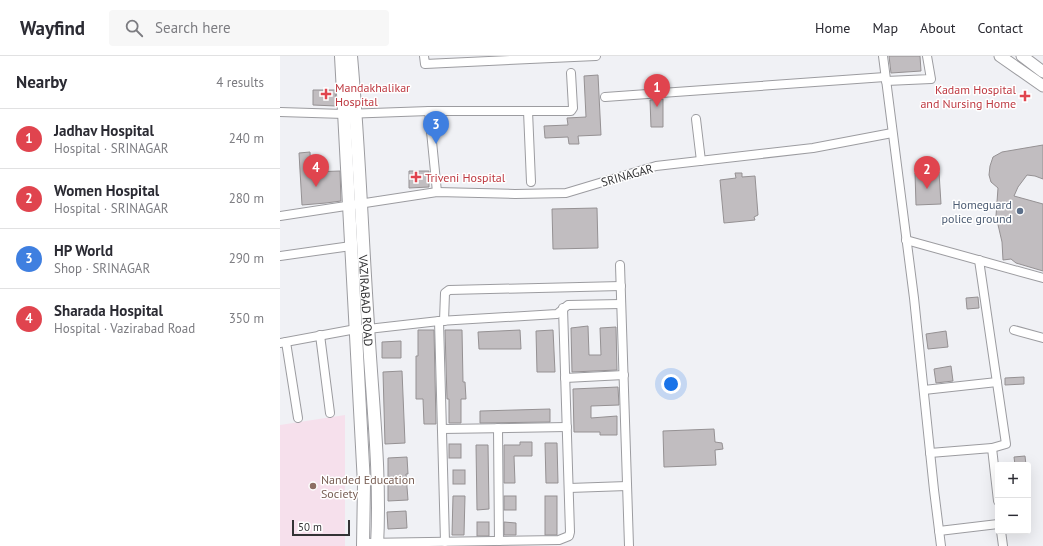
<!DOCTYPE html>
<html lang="en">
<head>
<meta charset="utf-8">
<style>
	:root { --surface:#fff; --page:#f7f7f7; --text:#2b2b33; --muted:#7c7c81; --line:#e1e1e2; --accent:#2563eb }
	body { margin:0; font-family:"PT Sans",sans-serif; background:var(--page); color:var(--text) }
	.controls { position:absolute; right:12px; bottom:12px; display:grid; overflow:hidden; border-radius:4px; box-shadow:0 4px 16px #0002 }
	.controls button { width:36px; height:36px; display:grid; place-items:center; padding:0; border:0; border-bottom:1px solid var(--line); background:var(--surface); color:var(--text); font:20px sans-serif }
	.scale { position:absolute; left:12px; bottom:10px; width:58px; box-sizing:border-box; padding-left:4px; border:2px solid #333335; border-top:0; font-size:11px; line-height:14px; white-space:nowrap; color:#333335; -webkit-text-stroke:3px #fff; paint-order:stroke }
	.you { position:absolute; left:391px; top:328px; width:14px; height:14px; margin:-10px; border:3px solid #fff; border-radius:50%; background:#1a73e8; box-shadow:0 0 0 6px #1a73e833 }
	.badge { display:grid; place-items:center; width:26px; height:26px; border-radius:50%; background:var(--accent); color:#fff; font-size:13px; font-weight:700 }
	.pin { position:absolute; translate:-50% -33px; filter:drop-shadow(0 1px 2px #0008) }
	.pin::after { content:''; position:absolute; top:21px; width:14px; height:12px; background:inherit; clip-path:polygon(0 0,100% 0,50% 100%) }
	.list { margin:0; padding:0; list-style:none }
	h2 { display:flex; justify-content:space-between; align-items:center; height:52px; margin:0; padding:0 16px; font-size:17px }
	h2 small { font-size:13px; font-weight:400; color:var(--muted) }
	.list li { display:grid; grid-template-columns:26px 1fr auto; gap:12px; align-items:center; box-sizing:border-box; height:60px; padding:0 16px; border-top:1px solid var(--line) }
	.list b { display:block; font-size:15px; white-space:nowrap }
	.list p { margin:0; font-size:13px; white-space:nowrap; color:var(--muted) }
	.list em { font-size:13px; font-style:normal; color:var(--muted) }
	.icon { flex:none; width:22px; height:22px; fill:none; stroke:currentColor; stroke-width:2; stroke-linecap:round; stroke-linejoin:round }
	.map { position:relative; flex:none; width:763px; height:490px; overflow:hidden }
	header { display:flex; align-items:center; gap:24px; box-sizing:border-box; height:56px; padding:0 20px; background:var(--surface); border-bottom:1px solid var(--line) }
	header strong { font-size:19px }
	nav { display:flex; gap:22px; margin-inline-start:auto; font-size:14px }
	.search { width:280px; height:36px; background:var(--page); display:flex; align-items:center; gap:10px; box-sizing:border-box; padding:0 14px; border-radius:4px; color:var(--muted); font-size:15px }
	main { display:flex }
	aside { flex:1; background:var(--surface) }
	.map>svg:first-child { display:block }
	.education { fill:#f6e0ec }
	.building { fill:#c1bdc0; stroke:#959193 }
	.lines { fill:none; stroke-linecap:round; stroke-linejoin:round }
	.minor-casing { stroke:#9c9ca0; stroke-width:10 }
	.secondary-casing { stroke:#9c9ca0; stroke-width:13 }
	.primary-casing { stroke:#9c9ca0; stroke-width:14 }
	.minor { stroke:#fff; stroke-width:8 }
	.secondary { stroke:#fff; stroke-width:11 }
	.primary { stroke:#fff; stroke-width:12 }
	.health-dot { fill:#e0444e; stroke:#fff; stroke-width:1.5 }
	.service-dot { fill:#5c6f8a; stroke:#fff; stroke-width:1.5 }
	.education-dot { fill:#8d6e63; stroke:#fff; stroke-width:1.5 }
	.labels { text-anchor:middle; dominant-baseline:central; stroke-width:3; stroke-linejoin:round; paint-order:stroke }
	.health-label { font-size:12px; fill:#be3a42; stroke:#fff; text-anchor:start }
	.street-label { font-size:12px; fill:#333335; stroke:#fff }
	.service-label { font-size:12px; fill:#4e5e75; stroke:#fff; text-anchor:end }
	.education-label { font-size:12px; fill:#785e54; stroke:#fff; text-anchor:start }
</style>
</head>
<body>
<header>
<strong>Wayfind</strong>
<div class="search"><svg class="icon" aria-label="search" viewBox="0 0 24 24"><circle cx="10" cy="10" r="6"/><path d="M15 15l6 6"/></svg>Search here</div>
<nav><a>Home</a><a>Map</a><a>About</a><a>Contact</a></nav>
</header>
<main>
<aside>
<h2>Nearby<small>4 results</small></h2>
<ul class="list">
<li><span class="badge" style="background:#e0444e">1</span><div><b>Jadhav Hospital</b><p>Hospital · SRINAGAR</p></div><em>240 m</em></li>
<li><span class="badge" style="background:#e0444e">2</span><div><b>Women Hospital</b><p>Hospital · SRINAGAR</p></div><em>280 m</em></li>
<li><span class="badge" style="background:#3f7fe0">3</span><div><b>HP World</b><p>Shop · SRINAGAR</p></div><em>290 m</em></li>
<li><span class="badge" style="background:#e0444e">4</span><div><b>Sharada Hospital</b><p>Hospital · Vazirabad Road</p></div><em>350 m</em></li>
</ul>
</aside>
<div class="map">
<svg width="763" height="490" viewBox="0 0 763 490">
	<rect width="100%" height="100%" fill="#f0f1f5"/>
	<polygon class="education" points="65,359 65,490 0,490 0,369"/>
	<g class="building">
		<polygon points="609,0 640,0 641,15 611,17"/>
		<polygon points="318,19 321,79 298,80 299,88 289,88 288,81 265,82 264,70 288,69 287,62 306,61 304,20"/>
		<polygon points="33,34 55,34 56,50 33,49"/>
		<polygon points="383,43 383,71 371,71 370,44"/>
		<polygon points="763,89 763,123 755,120 747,119 738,131 734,140 763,148 763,215 736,207 731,203 723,204 722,186 716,160 718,132 711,126 709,119 710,110 713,101 722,96"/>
		<polygon points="30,96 31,116 60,115 61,145 46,147 22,149 19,97"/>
		<polygon points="129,115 149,115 149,131 129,132"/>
		<polygon points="659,116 661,148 636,149 635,117"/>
		<polygon points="455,117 462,117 462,121 475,120 478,159 474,161 475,164 444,167 440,124 456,122"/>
		<polygon points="317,152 318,192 273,193 272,153"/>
		<polygon points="698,241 699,252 687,253 686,242"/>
		<polygon points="308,270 309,299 321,299 320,272 336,271 337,314 292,316 291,272"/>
		<polygon points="138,274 154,274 156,368 144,368 143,343 136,343 136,300 138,300"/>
		<polygon points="165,274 182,274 183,326 185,326 186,343 181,343 181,367 169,367 169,343 167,343"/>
		<polygon points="240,274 241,293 199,293 198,276"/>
		<polygon points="273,274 275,316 257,316 256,275"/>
		<polygon points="666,275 668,291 648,293 646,278"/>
		<polygon points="121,285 121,302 102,302 102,286"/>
		<polygon points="671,310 673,325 656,327 654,313"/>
		<polygon points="122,315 125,387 105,388 103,316"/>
		<polygon points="744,321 744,328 725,329 725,322"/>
		<polygon points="338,331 339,349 311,350 311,362 337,360 337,379 320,379 320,376 294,376 293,333"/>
		<polygon points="270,353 270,366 200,367 200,355"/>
		<polygon points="434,373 435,386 442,387 443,393 435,394 436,409 384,411 383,375"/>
		<polygon points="240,386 252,386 252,400 234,400 235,427 224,427 224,389 240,389"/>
		<polygon points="265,387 277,387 278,427 266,427"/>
		<rect x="169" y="388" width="12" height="14"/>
		<polygon points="196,389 208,389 209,453 197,454"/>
		<polygon points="745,400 746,409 735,409 734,401"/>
		<polygon points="127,401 128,418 126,418 128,444 108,445 108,402"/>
		<rect x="173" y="414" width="12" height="14"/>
		<polygon points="173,440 185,440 184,479 172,479"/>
		<rect x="224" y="440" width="12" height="14"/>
		<rect x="265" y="440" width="12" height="39"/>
		<polygon points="126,455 127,472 108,473 107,456"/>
		<rect x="197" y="466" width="12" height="14"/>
		<polygon points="224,466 236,467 236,479 224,479"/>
	</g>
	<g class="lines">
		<g class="minor-casing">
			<g id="minor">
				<polyline points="144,0 145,8 316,0"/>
				<polyline points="603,0 634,242 654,434 661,490"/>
				<polyline points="606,25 651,23 647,0"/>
				<polyline points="325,41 605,21"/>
				<polyline points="149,55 157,136"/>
				<polyline points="248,55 251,126"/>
				<polyline points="0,56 64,58 149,55 291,55 293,52 291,17"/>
				<polyline points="416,63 421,105"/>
				<polyline points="0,160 157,136 235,138 286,137 376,110 533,92 612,77"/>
				<polyline points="626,184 763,222"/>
				<polyline points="0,200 71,190"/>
				<polyline points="699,204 726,388 712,392"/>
				<polyline points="340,209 349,490"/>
				<polyline points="159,265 165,486"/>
				<polyline points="164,265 165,237 169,234 341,230"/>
				<polyline points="734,274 763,282"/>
				<polyline points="40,279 50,357"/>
				<polyline points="6,286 18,362"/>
				<polyline points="0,287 76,273 88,273 159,265 277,258 288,249 341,248"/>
				<polyline points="285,322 344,319"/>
				<polyline points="644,334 717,326"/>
				<polyline points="218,372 219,485"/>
				<polyline points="162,373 287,371"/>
				<polyline points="650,397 712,392 718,445"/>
				<polyline points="289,432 347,430"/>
				<polyline points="659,475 718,468"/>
				<polyline points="721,475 723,490"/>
				<polyline points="83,487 279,484 289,480 290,476 283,252"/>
			</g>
		</g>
		<g class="secondary-casing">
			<g id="secondary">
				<polyline points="720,0 763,30"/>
				<polyline points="742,0 763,16"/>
			</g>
		</g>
		<g class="primary-casing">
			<g id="primary">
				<polyline points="61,0 84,428 83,490"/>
				<path id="s1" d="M71 0C79 90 82 179 88 269 92 343 101 416 97 490"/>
			</g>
		</g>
		<use href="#minor" class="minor"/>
		<use href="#secondary" class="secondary"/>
		<use href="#primary" class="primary"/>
	</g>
	<g class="health-dot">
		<path d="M44 32h4v4h4v4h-4v4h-4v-4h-4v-4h4z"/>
		<path d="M743 34h4v4h4v4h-4v4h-4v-4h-4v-4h4z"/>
		<path d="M134 115h4v4h4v4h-4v4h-4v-4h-4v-4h4z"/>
	</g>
	<circle class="service-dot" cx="740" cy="155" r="4"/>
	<circle class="education-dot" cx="33" cy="430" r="4"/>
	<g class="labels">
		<g class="health-label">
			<text x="55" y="31">Mandakhalikar<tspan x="55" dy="14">Hospital</tspan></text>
			<text x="736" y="33" text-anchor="end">Kadam Hospital<tspan x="736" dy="14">and Nursing Home</tspan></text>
			<text x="145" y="121">Triveni Hospital</text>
		</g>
		<g class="street-label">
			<text transform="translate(347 119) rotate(-16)">SRINAGAR</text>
			<text stroke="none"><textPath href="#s1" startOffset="245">VAZIRABAD ROAD</textPath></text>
		</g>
		<g class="service-label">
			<text x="732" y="148">Homeguard<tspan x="732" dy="14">police ground</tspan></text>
		</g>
		<g class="education-label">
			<text x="41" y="423">Nanded Education<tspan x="41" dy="14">Society</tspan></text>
		</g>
	</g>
</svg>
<div class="controls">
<button>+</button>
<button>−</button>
</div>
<div class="scale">50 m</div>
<div class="you"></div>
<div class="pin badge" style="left:377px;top:51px;background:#e0444e">1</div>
<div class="pin badge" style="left:647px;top:133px;background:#e0444e">2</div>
<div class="pin badge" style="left:156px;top:88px;background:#3f7fe0">3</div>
<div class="pin badge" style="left:36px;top:131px;background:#e0444e">4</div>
</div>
</main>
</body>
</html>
